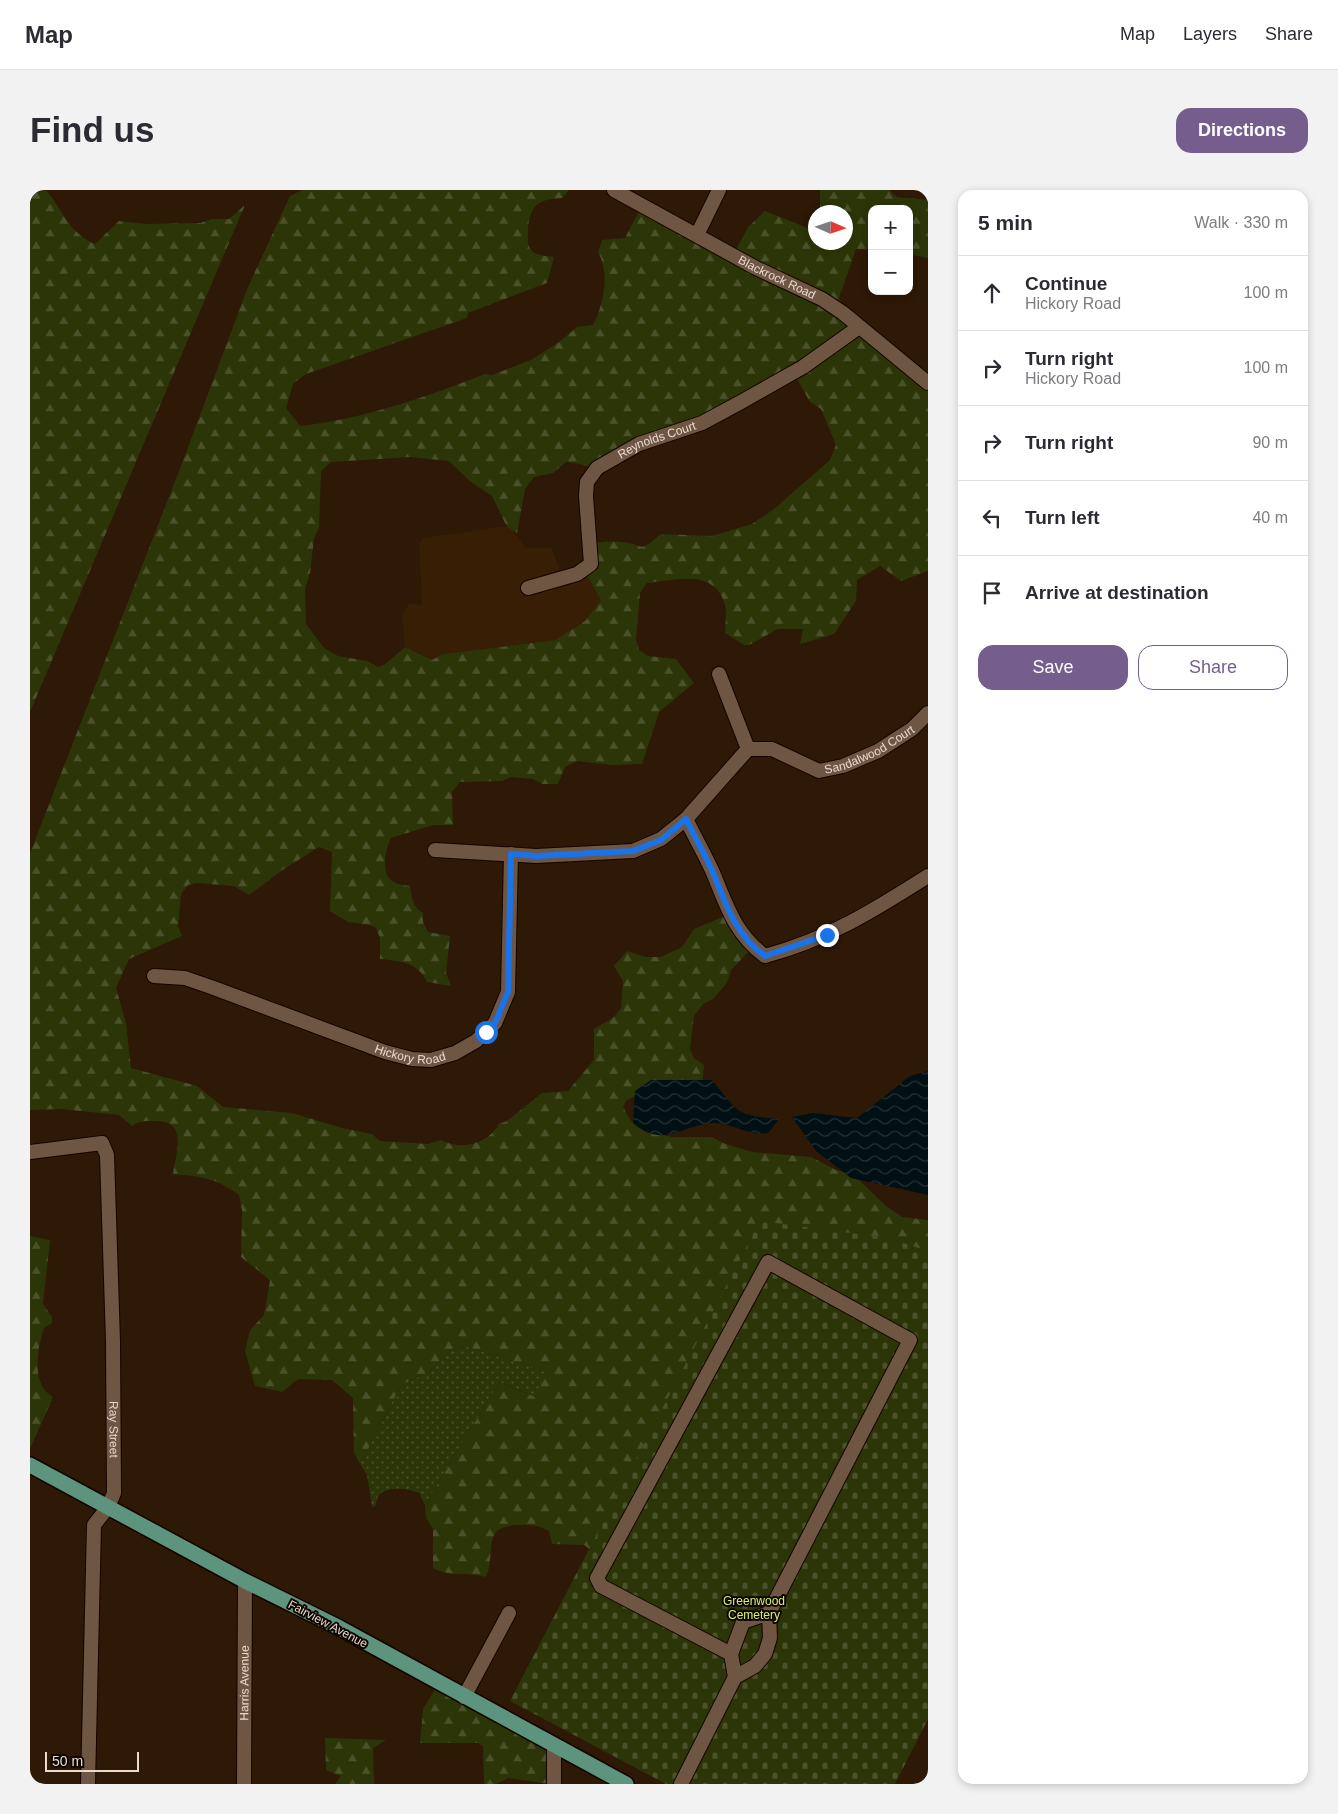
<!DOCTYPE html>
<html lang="en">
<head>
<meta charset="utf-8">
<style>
	:root { --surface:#fff; --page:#f2f2f3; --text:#2b2b33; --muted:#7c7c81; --line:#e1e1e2; --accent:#755e8e }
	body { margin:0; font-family:Helvetica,sans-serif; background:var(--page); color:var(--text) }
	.controls { position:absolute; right:15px; top:15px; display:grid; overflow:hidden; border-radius:10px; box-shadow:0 2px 8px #0003 }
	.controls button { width:45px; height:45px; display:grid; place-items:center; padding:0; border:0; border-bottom:1px solid var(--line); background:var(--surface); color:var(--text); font:25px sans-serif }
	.compass { position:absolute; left:778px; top:15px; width:45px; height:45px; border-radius:50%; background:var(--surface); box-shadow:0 2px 8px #0003; rotate:93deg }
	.scale { position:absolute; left:15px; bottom:12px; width:94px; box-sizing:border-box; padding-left:5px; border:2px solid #e9dacf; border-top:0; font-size:14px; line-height:18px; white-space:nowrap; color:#e9dacf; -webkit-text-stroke:4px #0f0602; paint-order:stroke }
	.stop { position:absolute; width:15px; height:15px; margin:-11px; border:4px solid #1a73e8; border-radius:50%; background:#fff }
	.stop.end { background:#1a73e8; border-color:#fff; box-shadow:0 1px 5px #0008 }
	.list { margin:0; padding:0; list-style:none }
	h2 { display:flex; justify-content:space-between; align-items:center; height:65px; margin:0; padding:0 20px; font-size:21px }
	h2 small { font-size:16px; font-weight:400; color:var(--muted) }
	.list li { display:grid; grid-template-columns:32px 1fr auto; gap:15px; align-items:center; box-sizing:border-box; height:75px; padding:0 20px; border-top:1px solid var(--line) }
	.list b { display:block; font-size:19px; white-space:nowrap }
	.list p { margin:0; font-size:16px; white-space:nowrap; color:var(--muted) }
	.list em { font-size:16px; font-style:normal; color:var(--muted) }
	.actions { display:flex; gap:10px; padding:15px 20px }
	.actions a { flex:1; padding:11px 0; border:1px solid var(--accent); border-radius:15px; text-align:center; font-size:18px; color:var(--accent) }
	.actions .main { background:var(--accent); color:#fff }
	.icon { flex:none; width:28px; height:28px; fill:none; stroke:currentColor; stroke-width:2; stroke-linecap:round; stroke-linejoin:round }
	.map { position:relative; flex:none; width:898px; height:1594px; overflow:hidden; border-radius:15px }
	header { display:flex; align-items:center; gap:30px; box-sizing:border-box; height:70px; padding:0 25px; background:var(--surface); border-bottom:1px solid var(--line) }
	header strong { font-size:24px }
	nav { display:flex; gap:28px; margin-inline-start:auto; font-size:18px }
	.intro { display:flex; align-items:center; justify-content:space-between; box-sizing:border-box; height:120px; padding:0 30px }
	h1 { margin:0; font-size:35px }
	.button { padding:12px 22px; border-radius:15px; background:var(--accent); color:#fff; font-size:18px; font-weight:700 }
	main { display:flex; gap:30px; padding:0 30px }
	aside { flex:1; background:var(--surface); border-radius:15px; box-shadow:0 2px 8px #0003 }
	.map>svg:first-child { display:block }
	.built { fill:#381e05 }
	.grass { fill:url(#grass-dots) }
	.forest { fill:url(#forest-firs); fill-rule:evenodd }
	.cemetery { fill:url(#cemetery-stones) }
	.water { fill:url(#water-waves) }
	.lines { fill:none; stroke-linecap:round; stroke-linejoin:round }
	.minor-casing { stroke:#150300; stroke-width:16 }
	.major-casing { stroke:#150300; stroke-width:18 }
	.minor { stroke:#6f5643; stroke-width:14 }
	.major { stroke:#5d947d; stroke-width:15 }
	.route { stroke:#1a73e8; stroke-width:6 }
	.labels { text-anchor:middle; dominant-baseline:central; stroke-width:4; stroke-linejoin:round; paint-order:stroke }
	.street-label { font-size:12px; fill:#e9dacf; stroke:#0f0602 }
	.park-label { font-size:12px; fill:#d3f171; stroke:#0f0602 }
</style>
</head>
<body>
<header>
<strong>Map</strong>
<nav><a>Map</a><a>Layers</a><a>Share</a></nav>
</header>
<div class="intro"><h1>Find us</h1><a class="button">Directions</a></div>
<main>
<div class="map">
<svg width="898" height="1594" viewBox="0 0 898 1594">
	<defs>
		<pattern id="grass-dots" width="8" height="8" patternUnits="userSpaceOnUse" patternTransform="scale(1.25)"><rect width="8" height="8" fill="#2c3508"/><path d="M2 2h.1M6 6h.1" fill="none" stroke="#4b522b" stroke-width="1.8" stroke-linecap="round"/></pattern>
		<pattern id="forest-firs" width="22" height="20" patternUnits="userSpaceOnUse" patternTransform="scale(1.25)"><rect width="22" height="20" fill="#2c3508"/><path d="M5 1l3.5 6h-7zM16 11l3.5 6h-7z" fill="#4b522b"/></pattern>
		<pattern id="cemetery-stones" width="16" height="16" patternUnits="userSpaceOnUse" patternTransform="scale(1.25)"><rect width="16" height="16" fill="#2c3508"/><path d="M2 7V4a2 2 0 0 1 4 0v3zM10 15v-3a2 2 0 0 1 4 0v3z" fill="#4b522b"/></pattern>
		<pattern id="water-waves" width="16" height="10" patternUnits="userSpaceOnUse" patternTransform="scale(1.25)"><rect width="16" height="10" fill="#011014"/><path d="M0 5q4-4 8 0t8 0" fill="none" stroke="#263235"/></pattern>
	</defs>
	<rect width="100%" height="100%" fill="#2e1806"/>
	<polygon class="built" points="469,337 481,337 495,358 522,358 532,388 555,382 571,410 555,431 525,450 413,464 402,470 375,457 372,426 379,413 392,415 389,354 393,348"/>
	<path class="grass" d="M435 1156 517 1182 507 1207 469 1192 395 1315 389 1303C379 1299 358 1295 349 1305 347 1308 346 1314 345 1317L342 1316 337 1285 330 1274 371 1195 399 1182 420 1161Z"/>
	<g class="forest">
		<path d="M0 0 17 1C34 22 38 42 65 54L89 31 115 34 170 33 182 29H199L215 15 0 522Z"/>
		<path d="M272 0H539L532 8C508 9 499 16 498 41 498 47 497 55 501 60 507 66 516 66 524 67L517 93 438 123 437 128 276 184 263 194 256 218 270 236C334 229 396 207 455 184L462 185 501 170 529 152 547 137 563 135C574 114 580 83 568 62L572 50 595 48 610 19 704 64 718 37 735 21 785 41 786 52H816V22H790V0H859L867 7 898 10V68L879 64V19H842V60L826 59 809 108 820 133 898 192V381L871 391 850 376 827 390 826 411 804 444 770 454 773 439H748L719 455H714L695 443C695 435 697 424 695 415 685 378 646 390 617 393L610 403 606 450 609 460 618 466 646 469 664 493 629 522 612 574 581 575 547 571 535 577 528 594H512L503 589 481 587 472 591 430 592 422 602 423 635H403L361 648C356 657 352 678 358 687 363 694 372 695 380 696 382 707 382 717 393 723V732L398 742 420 746 416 783 421 796 397 792C388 772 370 771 350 769V748L346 738 340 735 318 732 300 721 302 662 289 657 254 679 219 705 204 696 167 693 158 695 151 704 148 736 152 746 99 769 86 798 96 833 101 878 167 896 193 917 262 923 312 938 342 944 350 951 398 954 411 950C431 961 458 954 469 934L477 931 512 903 538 901 564 870V839L584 827 591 818 593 791 584 776 597 761 616 767H631L652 757 664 739 698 725 723 757 701 780 697 793 683 809 673 814 664 826 660 859 664 868 674 875 672 895 629 893 596 911 593 917 601 931 624 943 642 947H682L693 953 722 962 781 967 806 980 823 984 856 1016 872 1027 898 1030V1084L565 1363 554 1355 522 1354 519 1341C508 1335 501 1335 488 1335 450 1336 467 1361 456 1387 436 1381 422 1388 403 1378V1339L396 1328 395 1315 469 1192 506 1207 516 1182 435 1156 420 1161 399 1182 371 1195 330 1274 324 1263 323 1208 302 1190 268 1189 252 1202 225 1196 215 1161 220 1140 234 1125 240 1090 211 1067 212 1020 209 1005C184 987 173 987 143 984 146 961 159 930 124 931 115 931 109 931 102 936L89 925 31 919 0 920V663L151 276 218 97 260 6ZM765 185 780 212 791 219 806 255 800 270 744 319 722 334 682 346 631 344C606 365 617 354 591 352 582 351 572 352 562 353L555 382 571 410 555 431 525 450 413 464 402 470 375 457 354 475 348 477 337 471 308 466 294 458 276 434 275 399 280 383 284 349 289 337 291 281 301 272 380 267 419 271 441 292 462 306 477 337 487 343 495 299 504 287 523 283 536 272 550 274 567 280 611 254Z"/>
		<path d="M0 1046 20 1050 13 1114 22 1127V1133L14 1138C7 1159 1 1195 23 1207L0 1259Z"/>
		<polygon points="408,1494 522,1555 520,1594 478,1588 466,1594 454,1594 453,1556 448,1553 390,1553 393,1519"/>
		<polygon points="295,1548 356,1550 343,1558 344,1594 305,1594 311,1586 296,1580"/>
	</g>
	<polygon class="cemetery" points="730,1031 858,1048 898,1061 898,1529 865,1594 636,1594 480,1511"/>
	<g class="water">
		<polygon points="898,881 898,1005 821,988 786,961 762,927 783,923 827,928 880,886"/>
		<path d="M621 890H682C710 924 705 925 749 929L738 943C718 946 702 933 684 933 652 934 634 960 603 933L605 901Z"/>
	</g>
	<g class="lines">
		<g class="minor-casing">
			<g id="minor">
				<path id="s1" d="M584 0 726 78 792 109 813 123 898 193"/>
				<polyline points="667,45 689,0"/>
				<path id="s2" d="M498 398 547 384 561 374 556 306 557 292 567 278 609 254 672 233 711 212 773 177 829 137"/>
				<polyline points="689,484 718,559"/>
				<path id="s3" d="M718 559H742L789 581 813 576 848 561 882 539 898 523"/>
				<path d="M656 629C665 648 676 666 684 685 697 717 706 745 735 766 798 749 843 721 898 686"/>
				<polyline points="405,660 506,666 603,661 631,649 656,629 718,559"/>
				<path id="s4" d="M124 786 155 788 181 797 355 862 382 869 401 870 425 863 446 851 465 833 478 802 481 664"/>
				<path id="s5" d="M0 962 72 953 77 965 83 1151 84 1303 78 1317 64 1335 58 1594"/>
				<polyline points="701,1464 713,1432 739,1423"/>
				<polyline points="434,1507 479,1423"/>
				<polyline points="524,1557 524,1594"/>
				<path id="s6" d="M214 1594 215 1391"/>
				<polyline points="651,1594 705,1487 725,1476 735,1464 740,1448 739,1423 880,1150 738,1072 567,1388 571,1396 701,1464 705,1487"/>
			</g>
		</g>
		<g class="major-casing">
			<polyline id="major" points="0,1275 215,1391 308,1437 596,1594"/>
		</g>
		<use href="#minor" class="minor"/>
		<use href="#major" class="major"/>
	</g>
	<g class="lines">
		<path class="route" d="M456 842 465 833 478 802 481 664 506 666 603 661 631 650 656 629C665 648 676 666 684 685 697 717 706 745 735 766L797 745"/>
	</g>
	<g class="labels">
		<g class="street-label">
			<text stroke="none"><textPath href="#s1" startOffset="185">Blackrock Road</textPath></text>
			<text stroke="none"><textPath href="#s2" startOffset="234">Reynolds Court</textPath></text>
			<text stroke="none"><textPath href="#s3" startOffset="131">Sandalwood Court</textPath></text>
			<text stroke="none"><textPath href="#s4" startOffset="270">Hickory Road</textPath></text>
			<text stroke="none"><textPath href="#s5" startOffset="360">Ray Street</textPath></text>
			<text transform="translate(298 1434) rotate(28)">Fairview Avenue</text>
			<text stroke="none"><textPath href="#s6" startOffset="101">Harris Avenue</textPath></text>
		</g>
		<g class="park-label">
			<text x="724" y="1411">Greenwood<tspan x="724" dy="14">Cemetery</tspan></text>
		</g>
	</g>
</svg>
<div class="controls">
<button>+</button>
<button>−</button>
</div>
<svg class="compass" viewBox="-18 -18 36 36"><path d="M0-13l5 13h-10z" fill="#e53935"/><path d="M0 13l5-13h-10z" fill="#7c7c81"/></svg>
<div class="scale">50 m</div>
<div class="stop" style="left:456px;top:842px"></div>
<div class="stop end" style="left:797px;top:745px"></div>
</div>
<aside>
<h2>5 min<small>Walk · 330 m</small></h2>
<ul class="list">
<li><svg class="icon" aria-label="ahead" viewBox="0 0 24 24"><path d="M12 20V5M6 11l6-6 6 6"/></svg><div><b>Continue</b><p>Hickory Road</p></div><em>100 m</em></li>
<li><svg class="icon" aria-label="right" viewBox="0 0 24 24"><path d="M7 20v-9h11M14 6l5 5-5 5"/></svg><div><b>Turn right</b><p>Hickory Road</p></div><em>100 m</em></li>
<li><svg class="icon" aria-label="right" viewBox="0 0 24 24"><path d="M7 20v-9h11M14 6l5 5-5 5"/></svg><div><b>Turn right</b></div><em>90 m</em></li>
<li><svg class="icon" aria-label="left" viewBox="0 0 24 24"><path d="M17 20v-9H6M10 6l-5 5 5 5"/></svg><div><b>Turn left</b></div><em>40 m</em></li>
<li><svg class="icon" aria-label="arrive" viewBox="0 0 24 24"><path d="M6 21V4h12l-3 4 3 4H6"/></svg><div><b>Arrive at destination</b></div></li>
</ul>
<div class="actions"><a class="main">Save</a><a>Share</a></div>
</aside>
</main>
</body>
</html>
